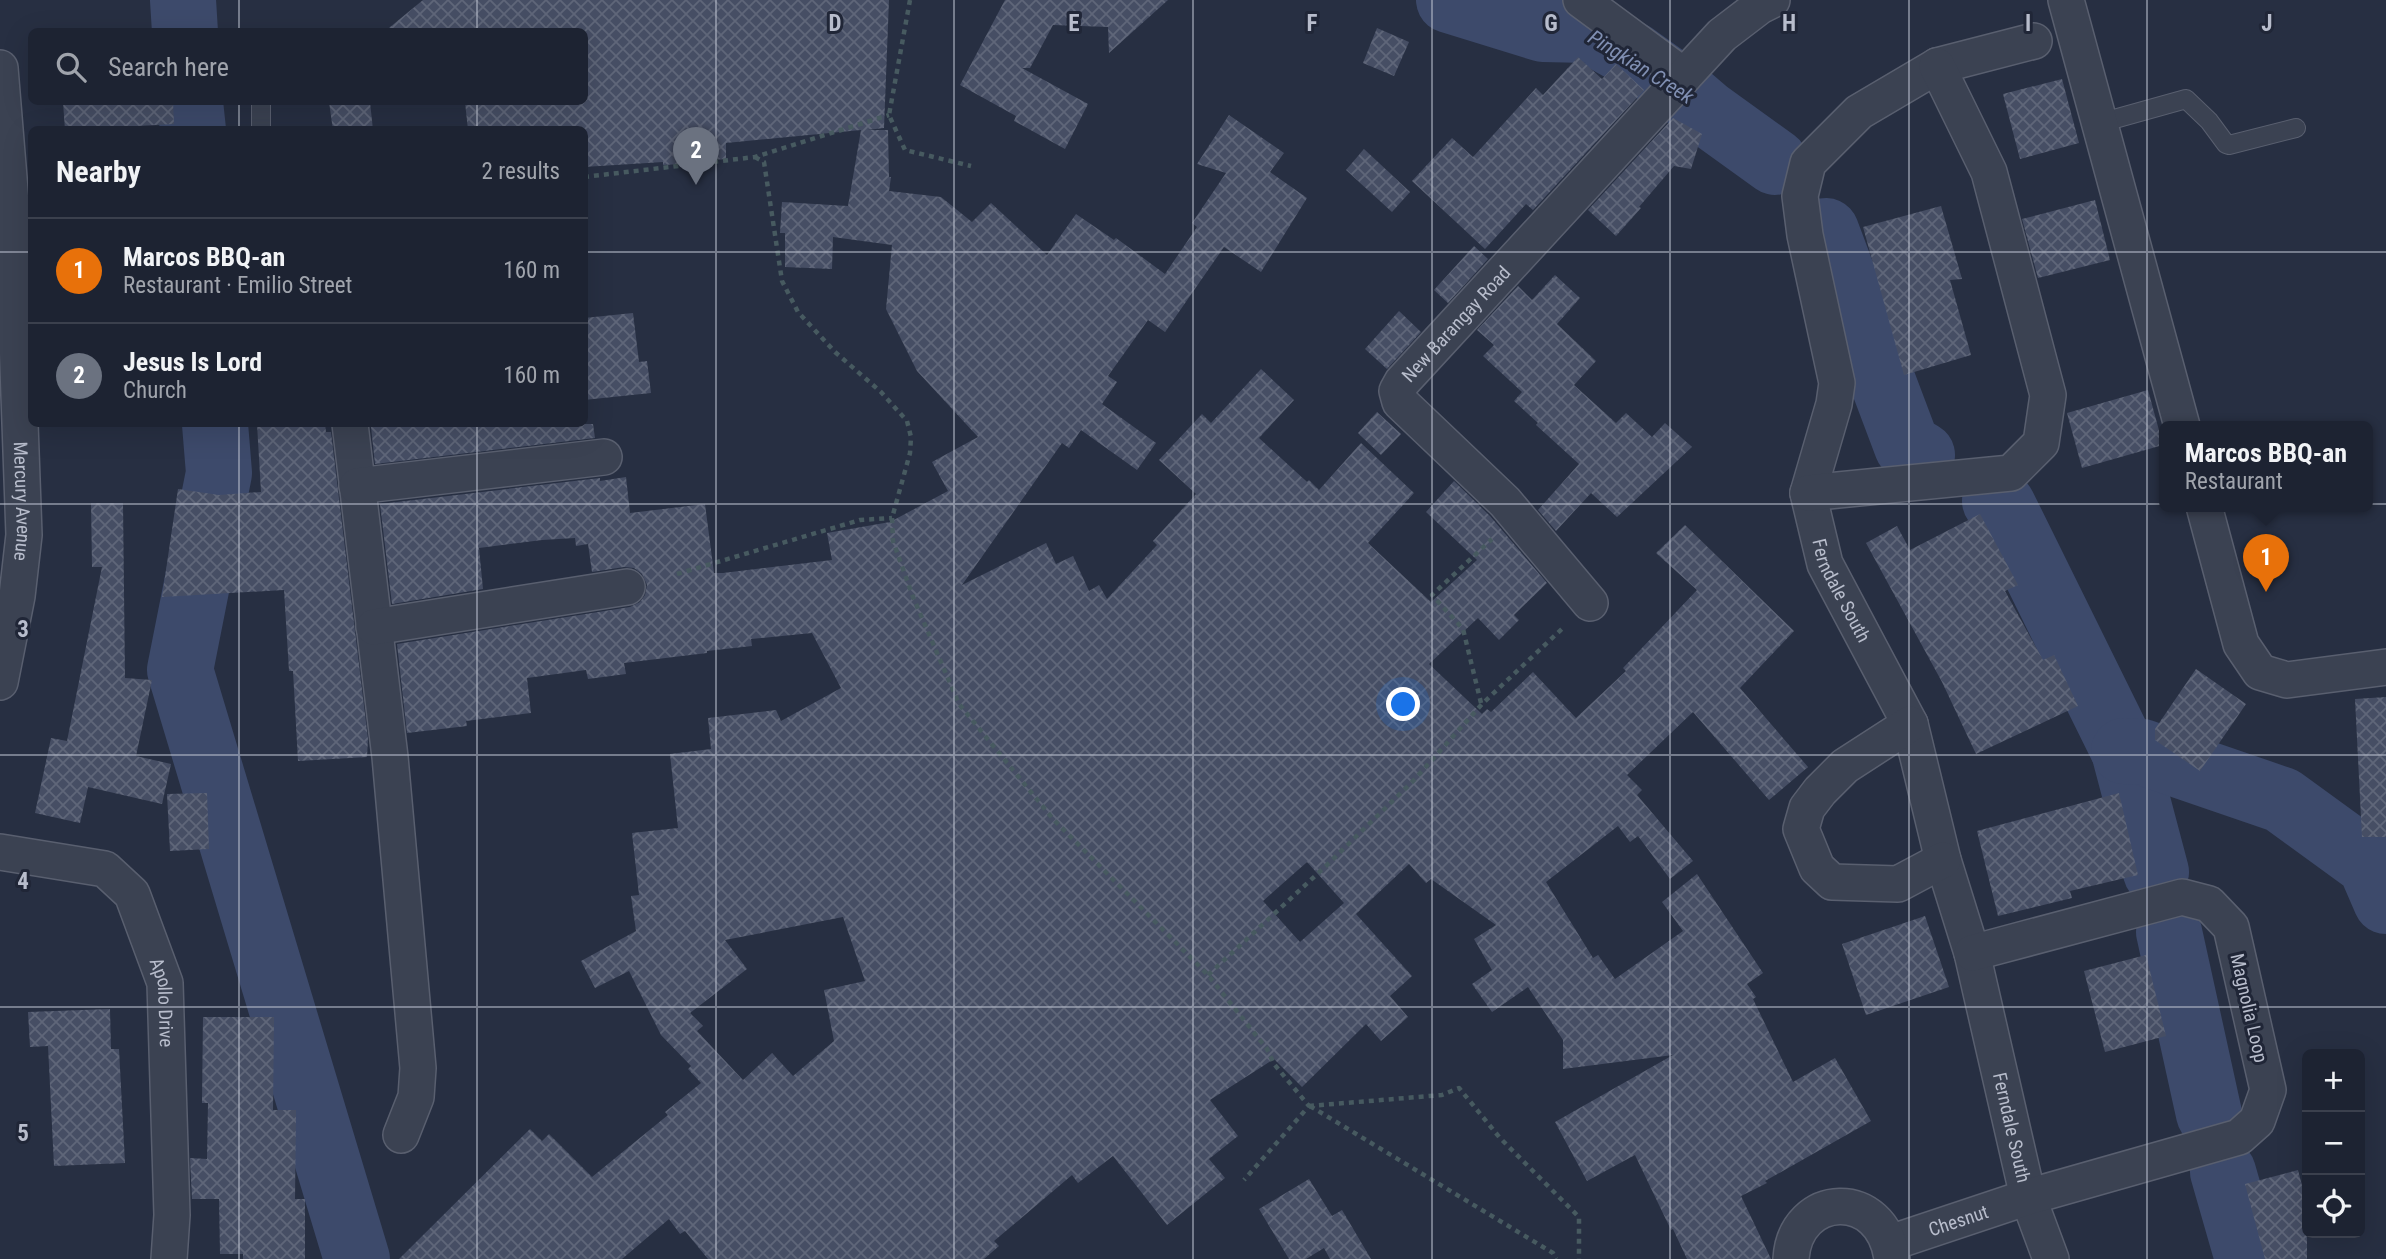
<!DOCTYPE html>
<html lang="en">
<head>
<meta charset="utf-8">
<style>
	:root { --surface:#1d2332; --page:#2a2f3e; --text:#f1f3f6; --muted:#a0a4ac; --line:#3b404d; --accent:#92acf7 }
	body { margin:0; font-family:"Roboto Condensed",sans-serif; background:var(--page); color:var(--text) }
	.controls { position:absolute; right:21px; bottom:21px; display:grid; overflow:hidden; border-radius:10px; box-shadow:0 7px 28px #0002 }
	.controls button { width:63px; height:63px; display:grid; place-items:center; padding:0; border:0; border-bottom:2px solid var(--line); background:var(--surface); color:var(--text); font:35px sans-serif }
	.you { position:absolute; left:1404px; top:705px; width:24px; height:24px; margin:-18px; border:5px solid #fff; border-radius:50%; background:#1a73e8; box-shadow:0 0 0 10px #1a73e833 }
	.badge { display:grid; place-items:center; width:46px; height:46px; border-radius:50%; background:var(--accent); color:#fff; font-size:23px; font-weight:700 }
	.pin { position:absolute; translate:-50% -58px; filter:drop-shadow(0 2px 4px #0008) }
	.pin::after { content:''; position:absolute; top:37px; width:24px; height:21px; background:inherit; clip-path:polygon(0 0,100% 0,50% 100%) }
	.popup { position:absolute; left:2159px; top:421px; width:214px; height:91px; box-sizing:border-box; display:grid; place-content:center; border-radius:10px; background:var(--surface); filter:drop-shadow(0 2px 5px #0005); font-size:23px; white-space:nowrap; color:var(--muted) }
	.popup b { font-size:26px; color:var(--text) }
	.popup::after { content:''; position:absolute; left:50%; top:100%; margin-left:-14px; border:14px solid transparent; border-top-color:var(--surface) }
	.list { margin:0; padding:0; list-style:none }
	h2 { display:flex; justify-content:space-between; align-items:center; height:91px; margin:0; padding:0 28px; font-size:30px }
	h2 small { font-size:23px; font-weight:400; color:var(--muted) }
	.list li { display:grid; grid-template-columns:46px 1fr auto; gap:21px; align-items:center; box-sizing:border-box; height:105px; padding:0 28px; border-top:2px solid var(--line) }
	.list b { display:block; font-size:26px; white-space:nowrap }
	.list p { margin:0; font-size:23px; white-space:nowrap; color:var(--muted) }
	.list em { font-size:23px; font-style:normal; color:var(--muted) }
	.icon { flex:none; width:38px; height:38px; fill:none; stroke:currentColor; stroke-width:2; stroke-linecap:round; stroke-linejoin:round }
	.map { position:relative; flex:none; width:2386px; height:1259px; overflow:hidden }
	.search { position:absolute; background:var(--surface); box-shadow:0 7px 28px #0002; left:28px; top:28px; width:560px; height:77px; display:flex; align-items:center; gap:18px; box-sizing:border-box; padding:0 24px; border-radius:10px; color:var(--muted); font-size:26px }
	.panel { position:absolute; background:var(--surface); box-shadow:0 7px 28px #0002; left:28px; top:126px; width:560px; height:301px; border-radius:10px }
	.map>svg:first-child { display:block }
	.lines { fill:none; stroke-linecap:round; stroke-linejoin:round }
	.river { stroke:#3d4a6b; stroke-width:66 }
	.building { fill:url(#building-cross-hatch); fill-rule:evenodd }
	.service-casing { stroke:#595f6f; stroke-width:20 }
	.minor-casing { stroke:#595f6f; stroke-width:38 }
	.path { stroke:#475a60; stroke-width:4.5; stroke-dasharray:5 5; stroke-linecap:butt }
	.service { stroke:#3b4252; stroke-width:18 }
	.minor { stroke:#3b4252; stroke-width:35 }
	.grid { fill:none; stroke:#b8bdcc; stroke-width:2; stroke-opacity:0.55 }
	.labels { text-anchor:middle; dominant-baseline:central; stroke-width:6; stroke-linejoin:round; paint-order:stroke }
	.street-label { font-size:19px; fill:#b8bdcc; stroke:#202637 }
	.water-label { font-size:21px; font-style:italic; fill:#808fb2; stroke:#202637 }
	.grid-label { font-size:23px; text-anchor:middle; font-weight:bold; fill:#b8bdcc; stroke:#202637; stroke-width:6; stroke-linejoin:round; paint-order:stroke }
</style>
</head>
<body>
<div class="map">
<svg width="2386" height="1259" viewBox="0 0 2386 1259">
	<defs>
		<pattern id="building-cross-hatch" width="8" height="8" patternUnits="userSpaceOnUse" patternTransform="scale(1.75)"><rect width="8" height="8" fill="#464e64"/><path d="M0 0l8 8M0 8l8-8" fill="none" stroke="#5f6679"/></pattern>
	</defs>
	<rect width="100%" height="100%" fill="#272f42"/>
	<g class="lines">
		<g class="river">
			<polyline points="183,0 185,32"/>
			<polyline points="1449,0 1543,29 1588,30 1633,55 1672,83 1707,113 1775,162"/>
			<polyline points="190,102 193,130"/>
			<polyline points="1826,231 1907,446 1922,455"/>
			<polyline points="215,424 219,473 180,670 357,1259"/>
			<polyline points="1995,501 2003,506 2124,751 2156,872"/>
			<polyline points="2124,751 2142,752 2282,800 2370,864 2386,901"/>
			<polyline points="2169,932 2209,1114"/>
			<polyline points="2223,1172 2248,1259"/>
		</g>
	</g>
	<g class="building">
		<path d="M423 0H889L884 128 867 130H888L889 177H891L889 191 941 197 972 222 991 203 1047 255 1076 214 1114 240 1116 238 1165 274 1197 227 1192 223 1226 173 1197 164 1229 115 1284 153 1270 172 1307 198 1261 272 1224 247 1165 332 1148 320 1108 376 1117 382 1102 404 1156 443 1137 470 1081 430 1069 448 1062 443 962 585 1046 543 1056 564 1073 556 1089 591 1099 585 1107 599 1157 545 1153 541 1196 494 1159 460 1202 414 1211 423 1261 369 1294 400 1259 438 1307 482 1309 480 1319 490 1361 443 1414 493 1368 543 1431 602 1477 560 1426 512 1454 481 1490 516 1547 583 1514 615 1519 620 1499 640 1478 618 1429 664 1482 714 1487 709 1491 712 1533 672 1576 718 1626 671 1623 668 1697 590 1656 553 1685 525 1794 631 1740 688 1808 767 1769 800 1693 712 1627 775 1642 790 1637 795 1693 861 1670 879 1638 836 1630 842 1618 826 1546 882 1593 958 1598 955 1615 979 1683 931 1662 902 1697 874 1763 973 1747 984 1756 997 1753 999 1793 1082 1835 1058 1871 1121 1765 1181 1767 1183 1741 1196 1771 1259H1687L1673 1229 1671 1230 1635 1155 1587 1181 1555 1122 1673 1055 1563 1069V1040L1528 987 1492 1012 1472 984 1492 970 1474 939 1496 925 1431 879 1426 883 1409 864 1356 914 1412 976 1390 996 1408 1017 1381 1041 1366 1024 1302 1087 1274 1059 1210 1100 1238 1136 1209 1159 1225 1178 1167 1225 1113 1156 1078 1183 1072 1175 994 1241 999 1246 984 1259H708L685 1231 680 1234 669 1219 622 1259H399L530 1129 542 1141 549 1134 592 1177 668 1115 665 1112 701 1083 688 1069 691 1066 661 1035 629 971 595 988 581 961 636 931 631 896 639 895 632 833 678 828 670 754 711 749 708 718 776 710 781 721 841 688 812 633 751 639 752 646 707 651V653L624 663 626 674 588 679 586 670 527 678 531 713 466 721 467 726 407 733 397 644 630 607 640 602 645 595 647 585 642 574 634 568 624 567 592 572 588 544 576 546 575 538 542 540 479 548 483 589 392 604 380 504 600 478V481L626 477 630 513 705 504 714 573H723L832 560 827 533 890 522 948 491 932 462 978 437 917 371 886 309 892 245 833 237 832 269 785 267V233H780L782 202 848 206 861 130 726 143V159L698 161 699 163 663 165V162L584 167V130H468L465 102H584V32H384ZM1307 862 1344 903 1300 942 1263 901ZM843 917 865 981 824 990 834 1041 793 1076 772 1053 743 1080 697 1031 703 1026 690 1013 747 969 725 940Z"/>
		<polygon points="1005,0 1168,0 1109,53 1108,27 1053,25 1030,68 1022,68 1088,104 1065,149 1014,121 1016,116 960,85"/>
		<polygon points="1377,28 1409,42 1394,76 1363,63"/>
		<polygon points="1578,57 1602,79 1616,64 1644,90 1533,210 1526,204 1485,249 1412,181 1452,138 1473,157 1536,88 1543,95"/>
		<polygon points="2062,79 2079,143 2020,159 2003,94"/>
		<polygon points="63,102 173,102 174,124 65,130"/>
		<polygon points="329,102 370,102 373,130 333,130"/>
		<polygon points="1673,118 1702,134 1691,169 1674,166 1639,207 1641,208 1616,236 1588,210"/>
		<polygon points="1364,149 1410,192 1392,212 1346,170"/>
		<polygon points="2095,200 2110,260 2038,278 2022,219"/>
		<polygon points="1941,206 1962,279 1950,280 1971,355 1904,375 1863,227"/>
		<polygon points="1474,246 1488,259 1448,303 1434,290"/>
		<polygon points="1555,275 1580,298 1557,324 1596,361 1574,385 1616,423 1626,413 1652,437 1665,423 1692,447 1617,517 1591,493 1556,531 1538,510 1579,464 1536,425 1538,423 1514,401 1522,392 1483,356 1494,345 1477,330 1518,286 1532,300"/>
		<polygon points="1399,311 1421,332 1387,369 1365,349"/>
		<polygon points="633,313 639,362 647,361 651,393 584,400 584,318"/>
		<polygon points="2148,390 2163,445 2082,468 2067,413"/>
		<polygon points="1377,412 1401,434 1381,455 1358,433"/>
		<polygon points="257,424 325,424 326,432 331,432 368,739 367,757 298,761 293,671 289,671 284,590 162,597 178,489 219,495 261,492"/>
		<polygon points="397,424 593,424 595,438 375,464 371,427"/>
		<polygon points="91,503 123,503 125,678 152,680 136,756 171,764 162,804 88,787 80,823 35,813 51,738 67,741 102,567 92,567"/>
		<polygon points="1980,514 2018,585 2005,591 2043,660 2054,655 2078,706 1976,754 1942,682 1866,543 1897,526 1910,550"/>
		<polygon points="2196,669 2246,704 2200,771 2155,740 2155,729"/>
		<polygon points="2386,697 2386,837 2362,837 2355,699"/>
		<polygon points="207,793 209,849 170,851 167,794"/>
		<polygon points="2119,793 2138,875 2070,891 2072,898 1998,916 1977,831"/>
		<polygon points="1925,916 1949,987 1866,1015 1842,944"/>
		<polygon points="2146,955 2166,1036 2105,1052 2084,971"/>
		<polygon points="110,1009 111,1049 119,1049 125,1163 54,1166 48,1046 30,1047 28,1012"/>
		<polygon points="203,1017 274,1017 273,1110 296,1110 295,1199 305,1199 305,1259 243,1259 243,1254 220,1254 219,1199 192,1199 190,1158 207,1159 208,1103 202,1103"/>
		<polygon points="2298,1170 2307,1205 2307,1259 2265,1259 2245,1184"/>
		<polygon points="1309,1179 1332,1216 1342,1210 1371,1259 1330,1259 1324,1248 1306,1259 1289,1259 1259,1209"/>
	</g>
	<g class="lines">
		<g class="service-casing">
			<g id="service">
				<polyline points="2100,123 2186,99 2209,121 2226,144 2229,145 2296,128"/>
				<polyline points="261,130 261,102"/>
			</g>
		</g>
		<g class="minor-casing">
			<g id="minor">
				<polyline points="1581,0 1684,76"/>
				<polyline points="2066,0 2182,426"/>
				<path id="s1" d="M2034 41 1937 66 1859 112 1808 163 1800 196 1805 235 1837 383 1834 404 1808 493 1825 564 1910 724 1943 860 1972 953 2028 1197 2051 1259"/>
				<path id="s2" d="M0 68 13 227 24 535 17 596 0 682"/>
				<polyline points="350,424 390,757 418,1068 416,1097 401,1135"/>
				<polyline points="357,486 604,457"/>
				<polyline points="1808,493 2011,473 2041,443 2048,395 1989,172 1937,66"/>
				<polyline points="2204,506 2241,644 2260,672 2287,680 2386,667"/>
				<path id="s3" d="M1590 603 1505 502 1400 402 1397 391 1402 382 1722 35 1760 6 1772 0"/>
				<polyline points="374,627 627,587"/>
				<polyline points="1910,724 1845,766 1820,791 1807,808 1801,829 1817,868 1832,882 1898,884 1943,860"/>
				<path id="s4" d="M0 852 105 869 132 894 165 983 172 1215 169 1259"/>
				<path id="s5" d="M1890 1243 2028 1197 2239 1137 2257 1121 2268 1090 2231 927 2209 904 2182 897 1972 953"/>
				<path d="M1791 1259C1795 1191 1883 1187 1892 1259"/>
			</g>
		</g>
		<g class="path">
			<polyline points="910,0 889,115 905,150 971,166"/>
			<polyline points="755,157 764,162 782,281 798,312 835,352 881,392 907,421 911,437 910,453 892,518 893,541 913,597 959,704 1053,819 1208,975 1267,1049 1274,1064 1309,1106 1244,1180"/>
			<polyline points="584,177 755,157 889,115"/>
			<polyline points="677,574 860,520 892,518"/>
			<polyline points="1481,703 1463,629 1432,595 1492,539"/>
			<polyline points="1208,975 1328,864 1414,780 1482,704 1565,626"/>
			<polyline points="1309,1106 1442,1095 1459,1088 1500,1138 1579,1217 1579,1259"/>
			<polyline points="1310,1106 1553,1253 1556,1259"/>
		</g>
		<use href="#service" class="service"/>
		<use href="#minor" class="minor"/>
	</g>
	<path class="grid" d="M239 0V32M477 0V32M716 0V1259M954 0V1259M1193 0V1259M1432 0V1259M1670 0V1259M1909 0V1259M2147 0V1259M239 102V130M477 102V130M0 252H32M584 252H2386M239 424V1259M477 424V1259M0 504H2386M0 755H2386M0 1007H2386"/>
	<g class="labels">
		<g class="street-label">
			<text stroke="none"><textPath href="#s3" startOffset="378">New Barangay Road</textPath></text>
			<text stroke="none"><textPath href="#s2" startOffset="434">Mercury Avenue</textPath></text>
			<text stroke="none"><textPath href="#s1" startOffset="705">Ferndale South</textPath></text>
			<text stroke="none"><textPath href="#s4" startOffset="257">Apollo Drive</textPath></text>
			<text transform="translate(2249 1008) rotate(77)">Magnolia Loop</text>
			<text stroke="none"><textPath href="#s1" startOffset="1272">Ferndale South</textPath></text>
			<text stroke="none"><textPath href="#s5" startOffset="72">Chesnut</textPath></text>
		</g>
		<g class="water-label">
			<text transform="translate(1641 67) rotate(32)">Pingkian Creek</text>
		</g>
	</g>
	<g class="grid-label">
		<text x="835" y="31">D</text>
		<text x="1074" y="31">E</text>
		<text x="1312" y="31">F</text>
		<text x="1551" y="31">G</text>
		<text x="1789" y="31">H</text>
		<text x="2028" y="31">I</text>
		<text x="2267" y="31">J</text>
		<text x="23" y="637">3</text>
		<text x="23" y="889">4</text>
		<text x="23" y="1141">5</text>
	</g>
</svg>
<div class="controls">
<button>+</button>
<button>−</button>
<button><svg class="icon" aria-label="locate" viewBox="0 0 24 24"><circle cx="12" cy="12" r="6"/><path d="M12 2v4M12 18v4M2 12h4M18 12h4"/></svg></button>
</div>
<div class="you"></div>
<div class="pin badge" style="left:2266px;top:592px;background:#e8710a">1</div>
<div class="popup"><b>Marcos BBQ-an</b>Restaurant</div>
<div class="pin badge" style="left:696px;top:185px;background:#6b7280">2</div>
<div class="search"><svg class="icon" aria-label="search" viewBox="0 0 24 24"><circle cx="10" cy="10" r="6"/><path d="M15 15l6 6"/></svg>Search here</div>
<section class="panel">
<h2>Nearby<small>2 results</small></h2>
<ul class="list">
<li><span class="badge" style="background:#e8710a">1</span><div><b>Marcos BBQ-an</b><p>Restaurant · Emilio Street</p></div><em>160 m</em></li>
<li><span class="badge" style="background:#6b7280">2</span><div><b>Jesus Is Lord</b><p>Church</p></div><em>160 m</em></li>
</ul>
</section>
</div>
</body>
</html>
